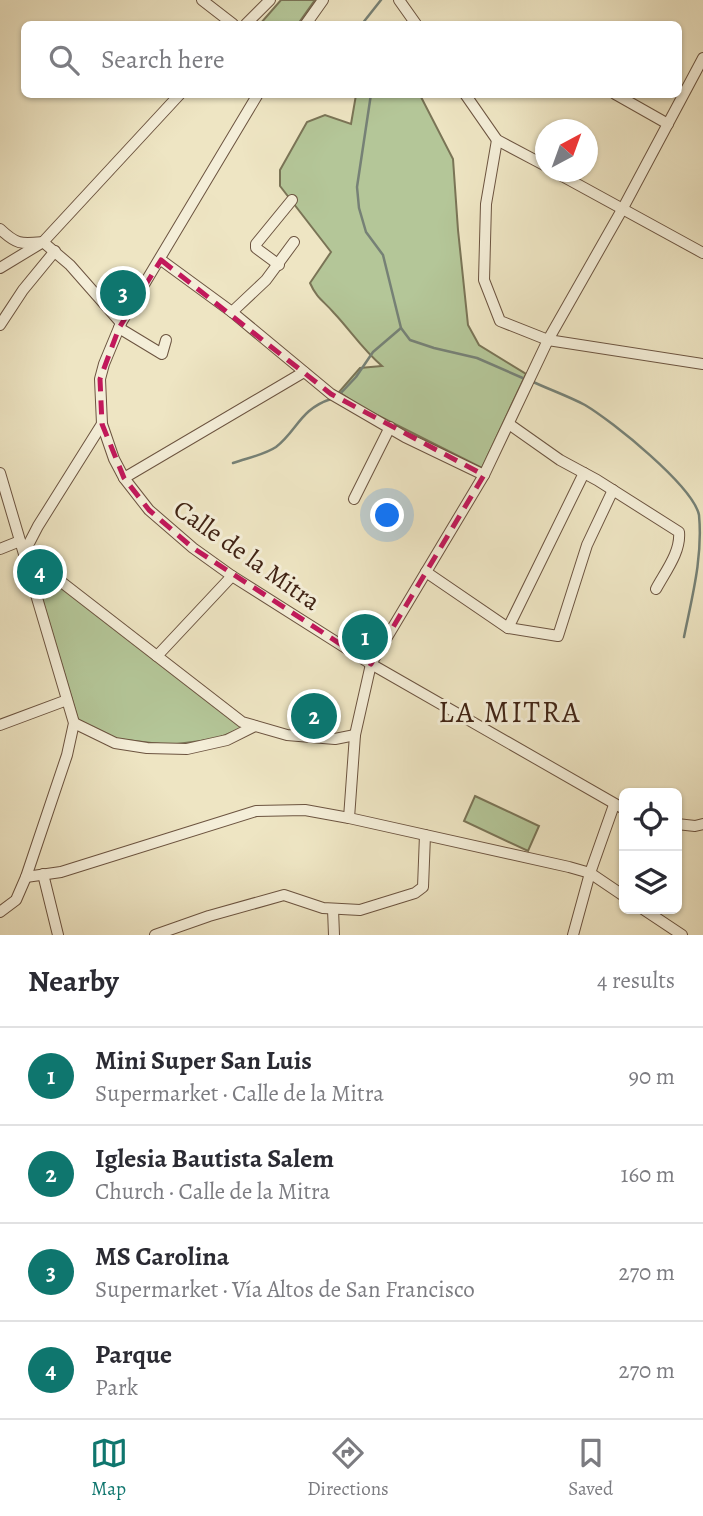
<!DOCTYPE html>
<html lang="en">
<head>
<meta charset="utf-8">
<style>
	:root { --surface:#fff; --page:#f2f2f3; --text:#2b2b33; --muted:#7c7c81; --line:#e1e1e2; --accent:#0f766e }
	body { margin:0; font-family:Alegreya,serif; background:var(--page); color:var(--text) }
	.controls { position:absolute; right:21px; bottom:21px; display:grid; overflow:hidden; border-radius:10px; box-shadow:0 2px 5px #0004 }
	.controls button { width:63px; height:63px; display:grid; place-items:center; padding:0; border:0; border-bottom:2px solid var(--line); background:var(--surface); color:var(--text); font:35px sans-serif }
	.compass { position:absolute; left:535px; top:119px; width:63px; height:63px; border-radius:50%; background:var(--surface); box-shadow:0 2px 5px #0004; rotate:41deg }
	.you { position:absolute; left:388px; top:516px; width:24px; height:24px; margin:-18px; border:5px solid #fff; border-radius:50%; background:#1a73e8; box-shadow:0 0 0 10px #1a73e833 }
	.badge { display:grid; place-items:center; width:46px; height:46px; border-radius:50%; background:var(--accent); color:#fff; font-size:23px; font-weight:700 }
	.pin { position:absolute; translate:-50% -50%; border:4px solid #fff; box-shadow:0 2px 7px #0006 }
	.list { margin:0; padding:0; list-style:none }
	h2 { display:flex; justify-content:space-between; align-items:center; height:91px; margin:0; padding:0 28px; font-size:30px }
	h2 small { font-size:23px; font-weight:400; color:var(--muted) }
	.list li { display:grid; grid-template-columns:46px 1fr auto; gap:21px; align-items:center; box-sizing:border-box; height:98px; padding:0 28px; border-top:2px solid var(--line) }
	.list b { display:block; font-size:26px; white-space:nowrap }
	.list p { margin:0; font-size:23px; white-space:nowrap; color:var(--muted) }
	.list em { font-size:23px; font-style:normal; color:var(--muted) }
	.icon { flex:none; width:38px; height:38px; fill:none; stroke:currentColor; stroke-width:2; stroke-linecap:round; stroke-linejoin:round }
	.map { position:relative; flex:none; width:703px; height:935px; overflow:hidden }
	.search { position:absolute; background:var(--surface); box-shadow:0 2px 5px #0004; left:21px; right:21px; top:21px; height:77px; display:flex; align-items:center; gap:18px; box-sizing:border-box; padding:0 24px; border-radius:10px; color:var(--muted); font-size:26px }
	.sheet { height:483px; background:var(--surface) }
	nav { display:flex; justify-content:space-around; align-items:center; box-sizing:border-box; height:98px; border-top:2px solid var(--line); background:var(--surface); font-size:19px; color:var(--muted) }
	nav a { display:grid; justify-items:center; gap:4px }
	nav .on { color:var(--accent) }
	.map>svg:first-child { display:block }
	.park { fill:#b4c698; stroke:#7a7456; stroke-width:2 }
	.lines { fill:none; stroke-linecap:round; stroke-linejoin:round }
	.stream { stroke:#768176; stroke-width:2.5 }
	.minor-casing { stroke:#6c5440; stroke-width:12 }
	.minor { stroke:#f4eed8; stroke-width:10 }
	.marked { fill:none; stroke:#c2185b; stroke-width:5; stroke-dasharray:14 9; stroke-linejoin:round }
	.labels { text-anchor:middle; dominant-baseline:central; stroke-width:6; stroke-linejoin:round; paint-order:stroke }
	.street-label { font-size:26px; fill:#402314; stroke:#f4eed8 }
	.quarter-label { font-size:30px; letter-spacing:2px; fill:#402314; stroke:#f4eed8 }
</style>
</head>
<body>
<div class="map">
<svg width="703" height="935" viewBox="0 0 703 935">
	<rect width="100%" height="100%" fill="#eee5c3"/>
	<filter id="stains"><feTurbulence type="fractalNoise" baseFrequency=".00286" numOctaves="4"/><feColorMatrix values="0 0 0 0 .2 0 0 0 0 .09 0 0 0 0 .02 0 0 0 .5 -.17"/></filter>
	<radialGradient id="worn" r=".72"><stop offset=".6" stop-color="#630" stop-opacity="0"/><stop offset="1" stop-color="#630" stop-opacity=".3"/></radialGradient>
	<g class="park">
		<polygon points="281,0 315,0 298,24 260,24"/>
		<path d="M356 95H420L453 159 458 230 468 325 479 345 526 374 482 468 361 407 339 392 360 368 382 366C362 349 351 331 334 313 324 301 317 299 310 283L331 252 280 186V170L307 122 325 115 351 124Z"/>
		<polygon points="31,562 245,727 216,739 169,745 117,739 78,720"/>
		<polygon points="475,796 539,826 528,851 464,821"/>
	</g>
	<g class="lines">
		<g class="stream">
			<polyline points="362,24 381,0"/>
			<polyline points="371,94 357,187 359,208 366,232 383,255 401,328 410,340 434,348 477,358 525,379"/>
			<path d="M531 381C548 389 568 396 585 405 612 421 693 486 699 515 703 557 692 597 684 637"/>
			<polyline points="340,394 356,377 373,352 401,328"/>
			<path d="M233 463C247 458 264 455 276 447 297 431 300 409 331 399"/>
		</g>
		<g class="minor-casing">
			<g id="minor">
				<polyline points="202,0 233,24"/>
				<polyline points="399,0 416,24"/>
				<polyline points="246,24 270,0"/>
				<polyline points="306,24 323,0"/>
				<polyline points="258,94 121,323 104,364 100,379 102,424 114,459 124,478 149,510 193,548 232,576 371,664 624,809"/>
				<polyline points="465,94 497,140 546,166"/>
				<polyline points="615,94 668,124"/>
				<polyline points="497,140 486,204 484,280 500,321 548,340 703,364"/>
				<polyline points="555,172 703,253"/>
				<path d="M0 229C17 245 21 244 43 242L70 265 121 323"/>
				<polyline points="161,260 232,312 331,394 405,437 484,475"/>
				<polyline points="279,265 256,248 256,244 292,200"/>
				<polyline points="0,268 43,242 180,94"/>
				<polyline points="232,312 266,280 294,242"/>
				<polyline points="0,325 23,290 55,251"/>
				<polyline points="119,328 162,354 166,340"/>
				<path d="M509 424 560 460 597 480 679 532C681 552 665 572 656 589"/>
				<polyline points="0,473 74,723 67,755 26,877 16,900 0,912"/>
				<polyline points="124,478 304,372"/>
				<polyline points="354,499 390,427"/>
				<polyline points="0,549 20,541"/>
				<polyline points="24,553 242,722 287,735 335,739 355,735"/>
				<polyline points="24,553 38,526 102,424"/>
				<polyline points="426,572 508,628 584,473"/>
				<polyline points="508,628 558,636 587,545 613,490"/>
				<polyline points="157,656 232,576"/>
				<polyline points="74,723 115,743 147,748 187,749 227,740 255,726"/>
				<polyline points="0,725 67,700"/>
				<polyline points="677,824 695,826 703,824"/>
				<polyline points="43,874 58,935"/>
				<polyline points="26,877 61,872 256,811 305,810 349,818"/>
				<polyline points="624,896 590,873 569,867 349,818 355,735 371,664 484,475 548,340 623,208 703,58"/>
				<polyline points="333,909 334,935"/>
				<polyline points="643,909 682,935"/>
				<polyline points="155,935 209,916 284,895 323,908 360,910 415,893 423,887 425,835"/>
				<polyline points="573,935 590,873 614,805"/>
			</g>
		</g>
		<use href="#minor" class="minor"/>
	</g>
	<path class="marked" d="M161 260 331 394 484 475 371 664 193 548 149 510 124 478 102 424 100 379 119 328Z"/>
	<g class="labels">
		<g class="street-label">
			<text transform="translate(247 555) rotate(35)">Calle de la Mitra</text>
		</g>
		<g class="quarter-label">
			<text x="510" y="712">LA MITRA</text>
		</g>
	</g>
	<rect width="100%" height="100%" filter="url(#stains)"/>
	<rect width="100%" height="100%" fill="url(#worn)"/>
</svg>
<div class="controls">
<button><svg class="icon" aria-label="locate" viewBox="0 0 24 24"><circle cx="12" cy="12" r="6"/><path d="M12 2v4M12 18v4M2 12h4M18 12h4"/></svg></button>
<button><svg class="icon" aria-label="layers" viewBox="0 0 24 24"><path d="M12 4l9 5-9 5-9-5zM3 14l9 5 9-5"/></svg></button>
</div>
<svg class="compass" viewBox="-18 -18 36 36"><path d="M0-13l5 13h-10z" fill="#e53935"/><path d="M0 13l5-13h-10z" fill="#7c7c81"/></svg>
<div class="you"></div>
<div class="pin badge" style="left:365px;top:637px">1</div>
<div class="pin badge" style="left:314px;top:716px">2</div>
<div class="pin badge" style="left:123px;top:293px">3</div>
<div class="pin badge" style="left:40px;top:572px">4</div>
<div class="search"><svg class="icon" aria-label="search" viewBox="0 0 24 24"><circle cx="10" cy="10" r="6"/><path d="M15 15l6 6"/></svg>Search here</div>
</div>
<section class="sheet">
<h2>Nearby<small>4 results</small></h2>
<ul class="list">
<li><span class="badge">1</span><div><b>Mini Super San Luis</b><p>Supermarket · Calle de la Mitra</p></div><em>90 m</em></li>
<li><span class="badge">2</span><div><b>Iglesia Bautista Salem</b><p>Church · Calle de la Mitra</p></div><em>160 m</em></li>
<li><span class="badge">3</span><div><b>MS Carolina</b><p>Supermarket · Vía Altos de San Francisco</p></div><em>270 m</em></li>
<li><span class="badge">4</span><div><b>Parque</b><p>Park</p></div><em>270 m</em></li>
</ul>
</section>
<nav>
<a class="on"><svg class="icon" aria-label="map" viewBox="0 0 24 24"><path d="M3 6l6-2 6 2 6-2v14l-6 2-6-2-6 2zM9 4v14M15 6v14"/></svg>Map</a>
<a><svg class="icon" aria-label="directions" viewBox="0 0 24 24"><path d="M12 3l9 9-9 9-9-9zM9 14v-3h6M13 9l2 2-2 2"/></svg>Directions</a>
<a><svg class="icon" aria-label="saved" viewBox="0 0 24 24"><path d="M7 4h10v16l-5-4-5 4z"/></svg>Saved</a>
</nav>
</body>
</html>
